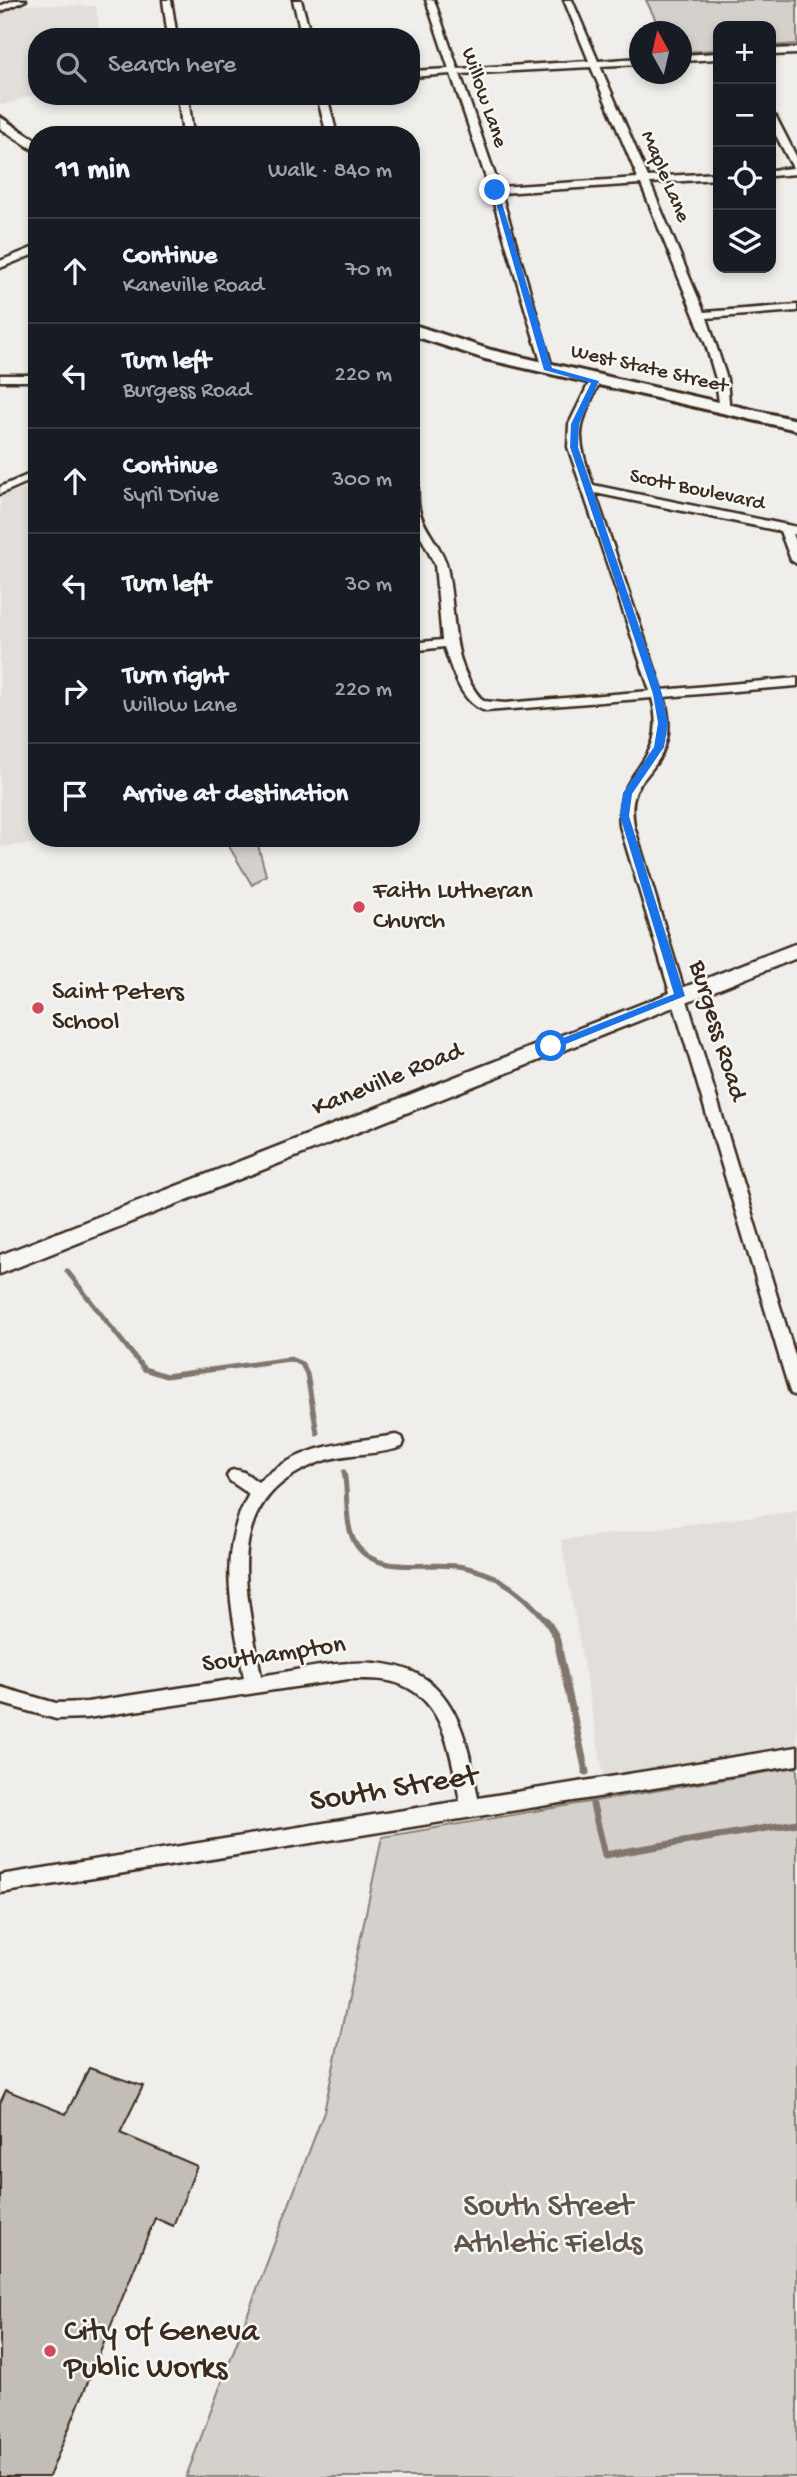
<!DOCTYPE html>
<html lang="en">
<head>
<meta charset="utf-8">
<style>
	:root { --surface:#171b24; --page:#20242c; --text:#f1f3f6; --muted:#9ea1a6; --line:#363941 }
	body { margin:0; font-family:"Gochi Hand",sans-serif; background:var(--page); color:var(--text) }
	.controls { position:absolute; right:21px; top:21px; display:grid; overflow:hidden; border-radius:14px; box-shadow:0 4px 10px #0003 }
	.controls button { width:63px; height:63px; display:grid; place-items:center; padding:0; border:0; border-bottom:2px solid var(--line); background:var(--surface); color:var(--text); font:35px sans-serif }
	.compass { position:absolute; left:629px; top:21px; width:63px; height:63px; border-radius:50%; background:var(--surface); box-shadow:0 4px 10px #0003; rotate:352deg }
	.stop { position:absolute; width:21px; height:21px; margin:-16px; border:5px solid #1a73e8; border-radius:50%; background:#fff }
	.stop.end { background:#1a73e8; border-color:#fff; box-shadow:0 2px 7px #0008 }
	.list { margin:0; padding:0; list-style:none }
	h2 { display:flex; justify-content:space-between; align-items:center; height:91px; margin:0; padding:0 28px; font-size:30px }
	h2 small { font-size:23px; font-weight:400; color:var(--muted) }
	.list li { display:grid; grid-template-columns:46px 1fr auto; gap:21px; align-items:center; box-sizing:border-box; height:105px; padding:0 28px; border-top:2px solid var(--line) }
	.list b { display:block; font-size:26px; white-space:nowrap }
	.list p { margin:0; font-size:23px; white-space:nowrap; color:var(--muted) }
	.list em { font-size:23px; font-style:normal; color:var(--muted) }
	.icon { flex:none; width:38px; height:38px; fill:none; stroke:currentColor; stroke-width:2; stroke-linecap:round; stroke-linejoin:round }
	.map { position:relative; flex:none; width:797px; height:2477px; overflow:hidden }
	.search { position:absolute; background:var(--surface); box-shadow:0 4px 10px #0003; left:28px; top:28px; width:392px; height:77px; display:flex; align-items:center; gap:18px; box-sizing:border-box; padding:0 24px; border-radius:28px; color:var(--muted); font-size:26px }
	.panel { position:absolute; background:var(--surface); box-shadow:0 4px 10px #0003; left:28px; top:126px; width:392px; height:721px; border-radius:28px }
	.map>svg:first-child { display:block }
	.built { fill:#e2dfdb }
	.green { fill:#d4d1cc; stroke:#887e75; stroke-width:2 }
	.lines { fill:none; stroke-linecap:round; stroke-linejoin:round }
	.stream-far1 { stroke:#81766d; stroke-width:5 }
	.stream { stroke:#81766d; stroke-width:7 }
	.building { fill:#c2bdb7; stroke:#3b2a1e; stroke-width:2 }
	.street-casing { stroke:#3b2a1e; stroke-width:5 }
	.secondary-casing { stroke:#3b2a1e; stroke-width:5 }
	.primary-casing { stroke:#3b2a1e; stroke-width:6 }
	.street { fill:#f6f6f2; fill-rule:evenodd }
	.secondary { fill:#f6f6f2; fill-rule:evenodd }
	.primary { fill:#f6f6f2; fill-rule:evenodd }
	.route { fill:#1a73e8 }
	.poi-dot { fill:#d1495b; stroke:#f6f6f2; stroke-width:2.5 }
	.labels { text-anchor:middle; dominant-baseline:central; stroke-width:5; stroke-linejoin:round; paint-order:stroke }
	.far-street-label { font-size:21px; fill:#3b2a1e; stroke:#f6f6f2 }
	.poi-label { font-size:26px; fill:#3b2a1e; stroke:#f6f6f2; text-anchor:start }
	.street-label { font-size:26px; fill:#3b2a1e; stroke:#f6f6f2 }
	.near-street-label { font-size:32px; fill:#3b2a1e; stroke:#f6f6f2 }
	.near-park-label { font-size:32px; fill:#61544a; stroke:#f6f6f2 }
	.near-poi-label { font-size:32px; fill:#3b2a1e; stroke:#f6f6f2; text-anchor:start }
</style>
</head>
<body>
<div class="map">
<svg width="797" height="2477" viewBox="0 0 797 2477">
	<rect width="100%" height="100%" fill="#efeeea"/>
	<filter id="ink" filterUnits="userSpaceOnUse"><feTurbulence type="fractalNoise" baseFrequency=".0143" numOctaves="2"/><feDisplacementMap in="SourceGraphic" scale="14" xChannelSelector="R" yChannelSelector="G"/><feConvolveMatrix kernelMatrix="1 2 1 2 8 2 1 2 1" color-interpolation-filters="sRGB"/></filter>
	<g filter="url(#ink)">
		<g class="built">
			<polygon points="0,4 96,6 100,37 37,37 37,94 0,106"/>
			<polygon points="37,488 37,838 90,838 0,847 0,493"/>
			<polygon points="797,1511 797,1748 604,1779 561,1540"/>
		</g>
		<g class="green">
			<polygon points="646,0 797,0 797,44 771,46 771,26 718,26 718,50 682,52 682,32 661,31"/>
			<polygon points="224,838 256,838 266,875 252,885"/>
			<polygon points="797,1767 797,2477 186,2477 324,2112 382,1837"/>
		</g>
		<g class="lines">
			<g class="stream-far1">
				<polyline points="67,1271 144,1369 166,1376 290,1359 302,1364 307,1374 317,1433"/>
				<path d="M344 1472C349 1494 343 1527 357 1546 379 1577 432 1560 464 1567 499 1574 526 1595 547 1622"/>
			</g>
			<g class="stream">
				<polyline points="546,1620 556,1636 586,1772"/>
				<polyline points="593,1805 605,1855 797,1823"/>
			</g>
		</g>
		<polygon class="building" points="89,2068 143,2086 120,2133 197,2166 173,2226 155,2218 49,2477 0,2477 0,2103 6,2090 66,2114"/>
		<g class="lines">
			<g class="street-casing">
				<g id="street">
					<polygon points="14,0 26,0 0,12 0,6"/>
					<polygon points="163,0 171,0 177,37 168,37"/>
					<polygon points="293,0 301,0 311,37 302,37"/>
					<path d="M426 0H434L458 69 589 61 564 0H572L598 61 640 58V64L600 66 648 177 718 173V179L650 183 704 312 797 305V311L707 318 727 379 730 413 720 411 716 379 706 345 641 184 501 193 553 370 544 372 490 190 451 74 411 77V71L449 69ZM591 67 638 178 499 187 460 74Z"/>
					<polygon points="797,48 797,54 771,55 771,49"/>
					<polygon points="718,53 718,59 682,61 682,55"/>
					<polygon points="178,96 188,96 193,135 183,135"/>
					<polygon points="317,96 327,96 337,135 327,135"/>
					<polygon points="771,114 776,117 797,158 797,174 771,176 771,170 793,168 771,126"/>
					<polygon points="37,246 37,253 0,268 0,261"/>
					<rect x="0" y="375" width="37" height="6"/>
					<path d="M595 378 600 381C577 431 575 432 593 485L797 527V535L793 534 797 544V564L791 560 780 531 595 493 662 690 797 678V686L664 697C672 725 670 747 651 770 644 779 636 787 634 798 631 808 633 817 634 826L797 1362V1396L791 1394 789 1389 620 826C614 765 670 767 652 698L486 711C461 704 452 670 444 647L411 651V643L442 640 435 565 411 517V452L417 455C421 473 415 491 419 509 423 530 443 547 447 567 457 614 449 663 483 701L505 703 650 691 568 447 569 424 590 381Z"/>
					<polygon points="37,471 37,478 0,494 0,487"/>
					<path d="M396 1435 402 1437 404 1442 402 1447C377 1456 348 1452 323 1461 218 1498 246 1590 261 1676 320 1667 407 1641 447 1701 466 1729 472 1766 478 1798L797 1747V1765L0 1893V1875L460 1801C452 1761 446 1703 402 1685 386 1678 367 1679 349 1679L87 1718 56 1719 0 1703V1687L56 1703 87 1702 244 1678C233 1614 215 1555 249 1494L230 1481 227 1476 230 1471C241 1467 249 1476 258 1482 301 1445 342 1443 396 1435Z"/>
				</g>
			</g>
			<g class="secondary-casing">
				<polygon id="secondary" points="797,943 797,958 0,1274 0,1255"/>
			</g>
			<g class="primary-casing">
				<g id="primary">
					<polygon points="0,117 37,141 37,152 0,128"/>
					<polygon points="411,324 491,350 797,420 797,430 485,359 411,335"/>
				</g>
			</g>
			<use href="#street" class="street"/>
			<use href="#secondary" class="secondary"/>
			<use href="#primary" class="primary"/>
		</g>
	</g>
	<polygon class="route" points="492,189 498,190 552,368 599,381 579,424 578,447 662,694 668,723 664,747 632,794 629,816 685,996 551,1050 548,1049 548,1044 674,994 620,816 623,793 654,747 658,723 653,694 570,447 571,424 591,383 544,370"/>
	<g class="poi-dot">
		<circle cx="359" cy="907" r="7"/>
		<circle cx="38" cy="1008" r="7"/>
		<circle cx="50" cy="2351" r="7"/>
	</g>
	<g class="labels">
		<g class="far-street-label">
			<text transform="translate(483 98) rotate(71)">Willow Lane</text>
			<text transform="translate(664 177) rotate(67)">Maple Lane</text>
			<text transform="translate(649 370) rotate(13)">West State Street</text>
			<text transform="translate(697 491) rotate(12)">Scott Boulevard</text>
		</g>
		<g class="poi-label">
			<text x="373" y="892">Faith Lutheran<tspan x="373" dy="30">Church</tspan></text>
			<text x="52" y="993">Saint Peters<tspan x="52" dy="30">School</tspan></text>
		</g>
		<g class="street-label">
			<text transform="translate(716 1031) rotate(73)">Burgess Road</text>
			<text transform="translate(388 1081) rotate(-22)">Kaneville Road</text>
			<text transform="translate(274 1656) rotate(-8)">Southampton</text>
		</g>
		<g class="near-street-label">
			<text transform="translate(394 1790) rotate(-9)">South Street</text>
		</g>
		<g class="near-park-label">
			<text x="548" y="2208">South Street<tspan x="548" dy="37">Athletic Fields</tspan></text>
		</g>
		<g class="near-poi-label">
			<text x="64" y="2333">City of Geneva<tspan x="64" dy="37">Public Works</tspan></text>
		</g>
	</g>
</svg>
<div class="controls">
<button>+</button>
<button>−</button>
<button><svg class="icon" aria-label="locate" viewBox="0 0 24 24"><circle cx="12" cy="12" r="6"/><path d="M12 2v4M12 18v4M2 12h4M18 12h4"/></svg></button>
<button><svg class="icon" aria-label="layers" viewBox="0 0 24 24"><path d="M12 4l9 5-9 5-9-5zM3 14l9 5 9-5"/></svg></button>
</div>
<svg class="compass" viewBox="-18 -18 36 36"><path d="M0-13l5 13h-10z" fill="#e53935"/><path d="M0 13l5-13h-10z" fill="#9ea1a6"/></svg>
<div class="stop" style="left:551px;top:1046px"></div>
<div class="stop end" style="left:495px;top:190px"></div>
<div class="search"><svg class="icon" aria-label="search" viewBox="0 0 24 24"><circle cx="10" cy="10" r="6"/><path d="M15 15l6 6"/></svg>Search here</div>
<section class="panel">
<h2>11 min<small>Walk · 840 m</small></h2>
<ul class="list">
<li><svg class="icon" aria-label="ahead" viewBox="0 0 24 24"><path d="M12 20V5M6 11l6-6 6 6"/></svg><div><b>Continue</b><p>Kaneville Road</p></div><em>70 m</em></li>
<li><svg class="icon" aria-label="left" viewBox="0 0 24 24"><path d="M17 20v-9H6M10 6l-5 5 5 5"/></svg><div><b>Turn left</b><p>Burgess Road</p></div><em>220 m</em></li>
<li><svg class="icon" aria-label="ahead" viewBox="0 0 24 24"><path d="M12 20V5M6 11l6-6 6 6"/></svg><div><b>Continue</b><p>Syril Drive</p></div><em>300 m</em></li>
<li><svg class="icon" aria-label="left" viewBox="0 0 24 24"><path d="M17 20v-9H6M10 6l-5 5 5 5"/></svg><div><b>Turn left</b></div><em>30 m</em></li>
<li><svg class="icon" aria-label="right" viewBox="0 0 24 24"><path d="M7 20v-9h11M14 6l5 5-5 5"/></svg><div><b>Turn right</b><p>Willow Lane</p></div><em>220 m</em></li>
<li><svg class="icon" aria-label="arrive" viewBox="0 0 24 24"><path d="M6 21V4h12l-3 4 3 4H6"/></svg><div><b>Arrive at destination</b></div></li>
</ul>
</section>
</div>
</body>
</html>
